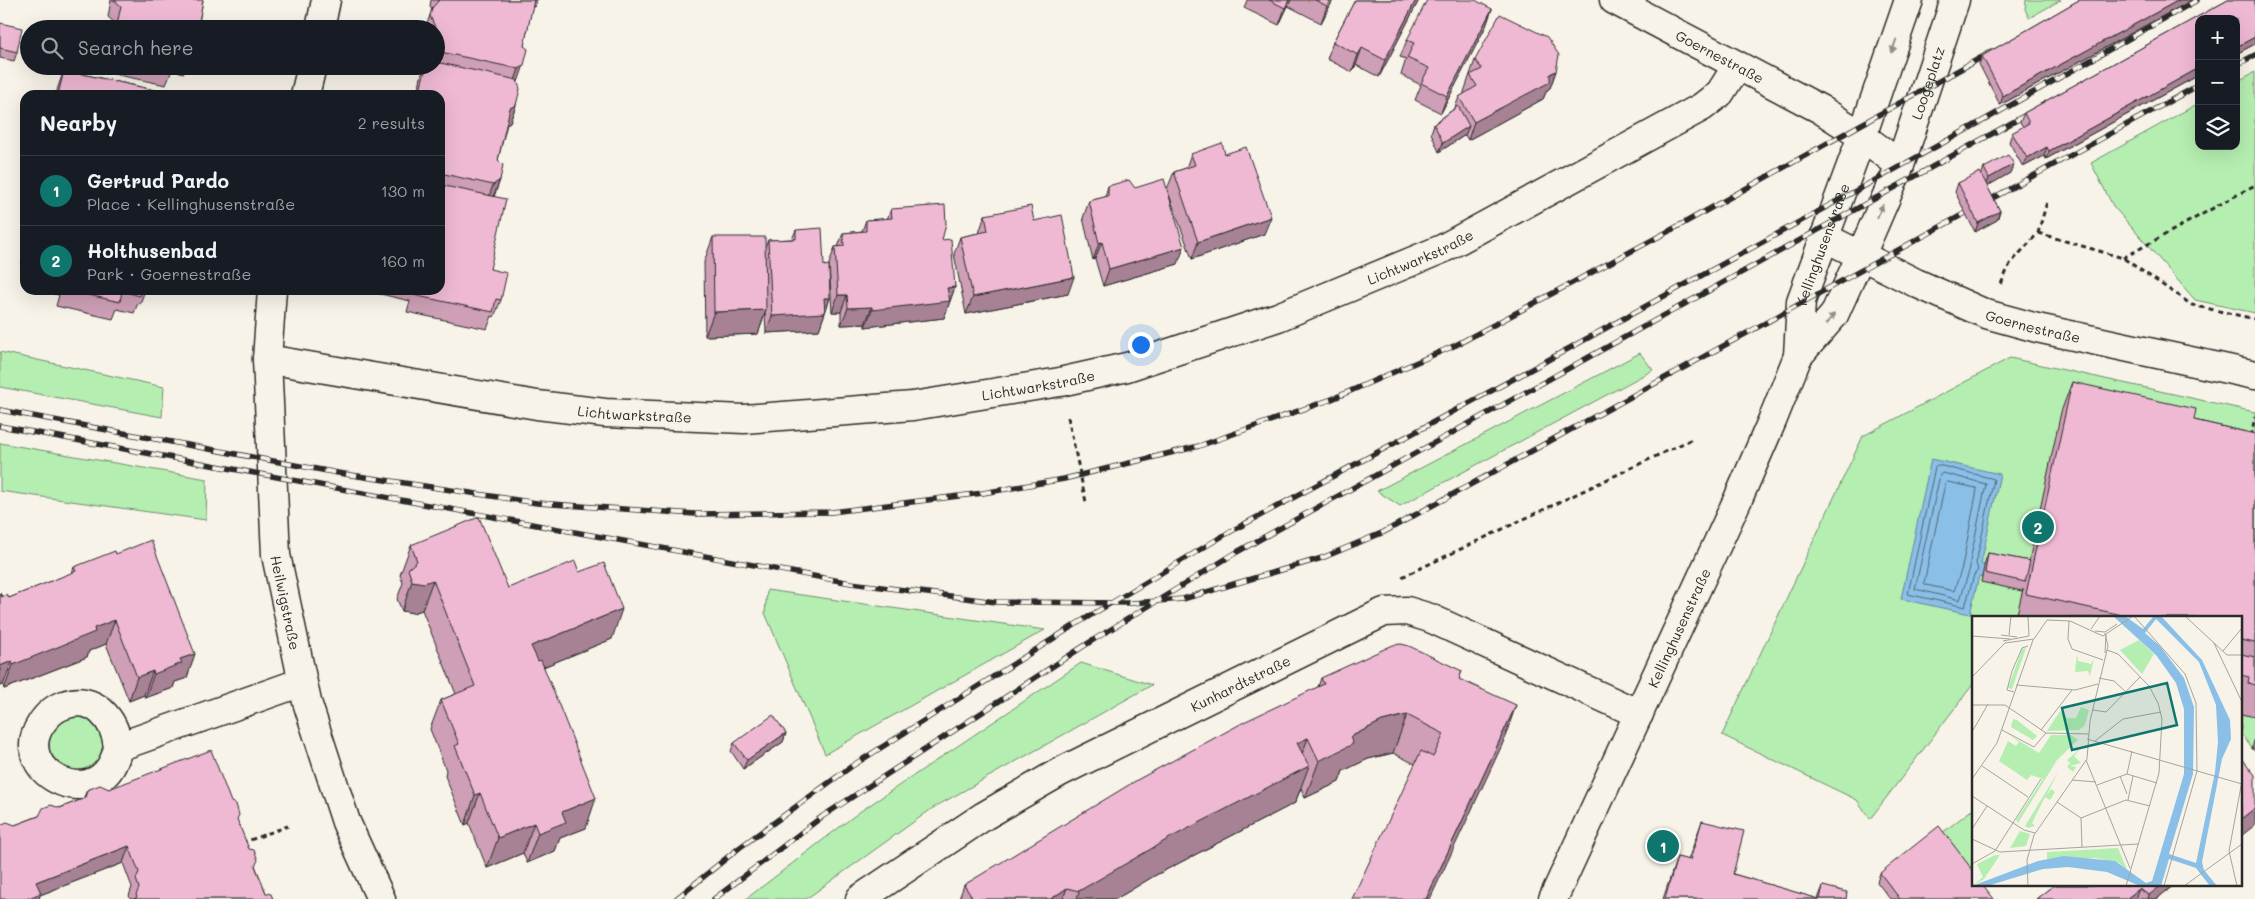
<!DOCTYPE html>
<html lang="en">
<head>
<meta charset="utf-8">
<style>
	:root { --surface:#171b24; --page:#20242c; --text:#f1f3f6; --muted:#9ea1a6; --line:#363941; --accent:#0f766e }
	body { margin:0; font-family:Mali,sans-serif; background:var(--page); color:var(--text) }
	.controls { position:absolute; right:15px; top:15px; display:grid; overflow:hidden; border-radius:10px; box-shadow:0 5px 20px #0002 }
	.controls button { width:45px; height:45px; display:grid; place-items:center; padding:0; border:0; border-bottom:1px solid var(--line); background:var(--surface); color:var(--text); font:25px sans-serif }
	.you { position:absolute; left:1140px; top:344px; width:18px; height:18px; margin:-12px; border:4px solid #fff; border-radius:50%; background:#1a73e8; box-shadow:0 0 0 8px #1a73e833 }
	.badge { display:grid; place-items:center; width:32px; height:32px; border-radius:50%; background:var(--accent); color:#fff; font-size:16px; font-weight:700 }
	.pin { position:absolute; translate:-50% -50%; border:2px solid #fff; box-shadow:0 1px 5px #0006 }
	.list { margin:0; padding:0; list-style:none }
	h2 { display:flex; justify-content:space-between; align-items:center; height:65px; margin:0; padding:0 20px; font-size:21px }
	h2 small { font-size:16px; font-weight:400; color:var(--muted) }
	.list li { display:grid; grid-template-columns:32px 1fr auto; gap:15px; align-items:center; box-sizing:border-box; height:70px; padding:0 20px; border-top:1px solid var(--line) }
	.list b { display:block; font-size:19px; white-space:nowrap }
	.list p { margin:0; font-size:16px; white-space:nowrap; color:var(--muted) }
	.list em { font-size:16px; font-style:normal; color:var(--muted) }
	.icon { flex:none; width:28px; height:28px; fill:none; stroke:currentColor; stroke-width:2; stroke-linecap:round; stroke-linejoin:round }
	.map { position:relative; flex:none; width:2255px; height:899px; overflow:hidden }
	.search { position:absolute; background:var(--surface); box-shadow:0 5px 20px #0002; left:20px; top:20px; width:425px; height:55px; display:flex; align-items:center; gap:12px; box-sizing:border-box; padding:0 18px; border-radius:28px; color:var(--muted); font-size:19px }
	.panel { position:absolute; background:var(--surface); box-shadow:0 5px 20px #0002; left:20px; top:90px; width:425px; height:205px; border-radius:15px }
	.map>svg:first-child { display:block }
	.green { fill:#b5eeb1; stroke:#708c6e }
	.water { fill:#8abfe7; stroke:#64849c }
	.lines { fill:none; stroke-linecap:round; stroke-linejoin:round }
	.shore { stroke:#516676; stroke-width:1 }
	.minor-casing { stroke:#2b2b2b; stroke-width:31 }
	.path { stroke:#2b2b2b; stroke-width:3; stroke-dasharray:5 4; stroke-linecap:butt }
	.minor { stroke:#f7f3e8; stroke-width:28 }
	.rail-casing { stroke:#2b2b2b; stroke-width:5.5 }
	.rail { stroke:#f7f3e8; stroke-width:4; stroke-dasharray:11; stroke-linecap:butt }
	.wall { fill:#ce9fb6; stroke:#2b2b2b }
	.shaded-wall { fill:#a78294; stroke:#2b2b2b }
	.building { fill:#efb9d4; stroke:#2b2b2b }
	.oneway { fill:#918f8a }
	.labels { text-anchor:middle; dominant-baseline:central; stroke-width:5; stroke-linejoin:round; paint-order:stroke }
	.street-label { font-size:14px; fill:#2b2b2b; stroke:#f7f3e8 }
	.inset-river { fill:none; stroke:#8abfe7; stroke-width:2.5 }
	.inset-road { fill:none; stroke:#a5a39c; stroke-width:1 }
	.view { fill:#0f766e; fill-opacity:0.15; stroke:#0f766e; stroke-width:2.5 }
	.inset-edge { fill:none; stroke:#2b2b2b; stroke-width:2.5 }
</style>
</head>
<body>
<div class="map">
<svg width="2255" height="899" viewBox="0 0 2255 899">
	<rect width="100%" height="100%" fill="#f7f3e8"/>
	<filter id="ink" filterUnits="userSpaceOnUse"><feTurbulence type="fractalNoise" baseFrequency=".02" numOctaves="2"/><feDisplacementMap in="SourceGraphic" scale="10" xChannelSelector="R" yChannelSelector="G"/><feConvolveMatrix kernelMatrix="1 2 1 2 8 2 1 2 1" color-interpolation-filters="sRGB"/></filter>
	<g filter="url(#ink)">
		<g class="green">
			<polygon points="2026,0 2061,0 2029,18 2025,9"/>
			<polygon points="2255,72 2255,313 2195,300 2113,206 2091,163 2199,103 2199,146 2236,146 2236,82"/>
			<polygon points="0,352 164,387 162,417 0,387"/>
			<polygon points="1640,353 1653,370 1400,506 1377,491"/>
			<polygon points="2010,358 2255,412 2255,752 2241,734 2241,618 1974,618 1974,683 1870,819 1857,800 1722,735 1863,436"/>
			<polygon points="0,443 207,479 206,520 0,491"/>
			<polygon points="767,590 1045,630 825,754 765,613"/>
			<polygon points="1081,663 1152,685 933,808 806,899 746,899 858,813"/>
			<circle cx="77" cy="744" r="28"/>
			<polygon points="1974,808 1974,874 1942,833"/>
		</g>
		<polygon class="water" points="1931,459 2000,474 1981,564 1989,567 1987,578 1979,576 1970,614 1901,599"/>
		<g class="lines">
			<g class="shore">
				<polygon points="1938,465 1994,479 1976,563 1978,570 1974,575 1965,607 1908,594 1935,467"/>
				<polygon points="1943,473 1986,484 1970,561 1970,568 1960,600 1915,589 1940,475"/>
				<polygon points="1948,482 1976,488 1977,490 1962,567 1954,591 1926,585 1924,583 1945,484"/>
			</g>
			<g class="minor-casing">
				<g id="minor">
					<path id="s1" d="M1614 0 1820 109 1862 136 1900 165"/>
					<polyline points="320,29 326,0"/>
					<polyline points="305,95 312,66"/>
					<path id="s2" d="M1824 237 1916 283 1986 314 2037 328 2255 375"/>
					<path id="s3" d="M272 290 267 359 276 555 307 702 346 822 381 899"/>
					<path id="s4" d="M1798 356 1834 315 1861 255 1900 165 1955 0"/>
					<path id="s5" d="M267 359 537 405 605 413 744 419 913 406 1060 382 1127 367 1278 317 1442 249 1702 107 1720 93 1737 66"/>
					<path d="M118 747C115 719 94 694 64 705 54 708 47 715 41 724 8 775 104 819 118 747L302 682"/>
					<path id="s6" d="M860 899 984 816 1060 772 1384 612 1407 611 1430 618 1639 714"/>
					<path id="s7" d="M1553 899 1738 499 1772 421 1798 356 1801 301 1862 136 1909 0"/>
				</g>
			</g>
			<g class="path">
				<polyline points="2038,233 2123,258 2192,305 2255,319"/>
				<polyline points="2123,258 2255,185"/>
				<polyline points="2001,284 2010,264 2038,233 2047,202"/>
				<polyline points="1068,417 1086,502"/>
				<polyline points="2251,436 2255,417"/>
				<polyline points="1402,577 1692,439"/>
				<polyline points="242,843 288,826"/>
			</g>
			<use href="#minor" class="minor"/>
			<g class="rail-casing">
				<g id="rail">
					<polyline points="2236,65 2255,55"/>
					<polyline points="0,410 338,473 537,503 695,514 832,512 983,493 1064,479 1199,446 1332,399 1456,345 1684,223 1993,51"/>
					<polyline points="0,426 851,583 996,602 1132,603 1183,599 1322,558 1384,532 2199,85"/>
					<polyline points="676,899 739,848 852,766 1078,623 1226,534 1517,377 1988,118 2197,0"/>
					<polyline points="714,899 823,816 1090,642 1237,552 2033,111"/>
				</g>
			</g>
			<use href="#rail" class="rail"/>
		</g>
		<g class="wall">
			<polygon points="111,0 203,0 199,22 196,29 114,29 115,23 108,17"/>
			<polygon points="431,0 537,0 535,6 532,7 524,46 517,82 516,105 510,122 507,124 498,160 500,180 494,197 490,269 501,300 494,317 492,316 487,329 407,312 410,301 372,292 373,290 440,290 440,95 418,91 421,77 424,67 424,66 436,66 436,29 425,29 432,10 430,6"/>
			<polygon points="1247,0 1333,0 1321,23 1288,6 1279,25 1244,8"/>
			<polygon points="1355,0 1419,0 1379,77 1356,65 1352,72 1327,59 1333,42"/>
			<polygon points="2079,0 2192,0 2000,105 1979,64 1982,56"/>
			<polygon points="2228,0 2255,0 2255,44 2236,54 2236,19 2199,19 2199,75 2046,159 2044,156 2023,167 2009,142 2012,133 2023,127 2020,122 2024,113"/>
			<polygon points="1492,9 1486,26 1441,113 1415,100 1421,85 1401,75 1406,59 1400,57 1407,40"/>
			<polygon points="0,23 17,52 14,61 0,58"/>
			<polygon points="1475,60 1556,71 1550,88 1547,90 1543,99 1468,140 1465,135 1439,152 1431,133 1434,124 1455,108 1459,97 1464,94 1464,92"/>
			<polygon points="114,66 186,66 184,73 172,70 166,85 113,74"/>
			<polygon points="64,70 177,95 56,95 58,87"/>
			<polygon points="1191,154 1225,154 1264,234 1192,259 1167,189 1174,172 1186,168"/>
			<polygon points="1984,168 2010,173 1987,186 2000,211 1997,220 1975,232 1955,192 1958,183 1981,176"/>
			<polygon points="1108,186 1178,264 1103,286 1095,259 1093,260 1083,218 1089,201 1105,197"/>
			<polygon points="891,209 942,240 955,287 944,318 865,327 865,324 841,325 841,312 832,312 829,264 835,247 838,247 843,233 862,231 866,220 887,219"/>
			<polygon points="985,215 1034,221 1068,294 966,314 954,254 960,237 979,233"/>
			<polygon points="796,230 830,298 819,330 766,333 765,314 758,334 705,336 704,262 713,237 765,247 768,240 792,239"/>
			<polygon points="25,248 25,268 21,267"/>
			<polygon points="41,290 145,290 140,304 138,303 134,313 117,309 113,319 56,306 59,295 41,291"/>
			<polygon points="2072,382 2194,420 2255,434 2255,717 2241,714 2241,618 2016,618 2023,589 2022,591 1981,582 1985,562 1988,553 2029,561 2061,412"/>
			<polygon points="411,545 508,588 579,572 612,639 543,667 586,828 560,838 555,851 527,863 523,853 487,868 469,823 465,825 445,776 446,770 430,729 441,700 456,694 422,610 413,613 402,611 397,599 403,583 400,575"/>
			<polygon points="74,567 187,678 175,682 173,688 145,698 144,695 129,701 106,644 89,651 87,657 4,689 3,685 0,686 0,593 2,597 9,598 72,573"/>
			<polygon points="1462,671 1459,679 1503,743 1415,764 1393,753 1368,759 1343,771 1339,782 1305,798 1301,788 1295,803 1154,876 1116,899 959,899 964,885 1318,687 1321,678"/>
			<polygon points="786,733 783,742 743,769 731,751 734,743"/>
			<polygon points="2255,737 2255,749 2252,749"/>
			<polygon points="109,789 237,820 266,893 273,899 131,899 129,896 132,887 123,863 40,895 39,899 0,899 15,825 83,799 87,790"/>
			<polygon points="1702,821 1733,874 1818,899 1823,886 1846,899 1663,899 1677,857 1688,860"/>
			<polygon points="1880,873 1994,899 1890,899 1877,882"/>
			<polygon points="2054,885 2174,885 2159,897 2158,899 2036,899"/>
		</g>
		<g class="shaded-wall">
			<polygon points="533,0 537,0 535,6 530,9"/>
			<polygon points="1289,0 1291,0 1288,6 1279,25 1285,8"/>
			<polygon points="1330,0 1333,0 1321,23 1327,6"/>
			<polygon points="1416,0 1419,0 1379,77 1385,60"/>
			<polygon points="2179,0 2192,0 2000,105 2003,96"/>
			<polygon points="1492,9 1486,26 1441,113 1447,96"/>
			<polygon points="2255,37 2255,44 2236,54 2236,47"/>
			<polygon points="1362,48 1356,65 1352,72 1358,55"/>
			<polygon points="524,65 518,82 513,86 519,69"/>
			<polygon points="2199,68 2199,75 2046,159 2049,151"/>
			<polygon points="1556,71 1550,88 1547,90 1543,99 1468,140 1474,122"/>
			<polygon points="516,105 510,122 504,126 510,108"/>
			<polygon points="1469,126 1465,135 1439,152 1443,143"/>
			<polygon points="2047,147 2044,156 2023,167 2027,158"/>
			<polygon points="2014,164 2010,173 1986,187 1989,178"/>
			<polygon points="500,180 493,197 487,202 493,185"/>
			<polygon points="2000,211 1997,220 1975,232 1978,223"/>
			<polygon points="1271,217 1264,234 1192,259 1198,242"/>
			<polygon points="1102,242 1095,259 1093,260 1099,243"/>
			<polygon points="1184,247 1178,264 1103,286 1109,269"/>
			<polygon points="1074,277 1068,294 966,314 973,297"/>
			<polygon points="955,287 944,318 865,327 872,310 947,288"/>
			<polygon points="838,295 847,295 841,312 832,312"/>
			<polygon points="824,298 830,298 819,330 766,333 772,316"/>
			<polygon points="872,307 865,324 841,325 848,308"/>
			<polygon points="766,310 758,334 705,336 714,312"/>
			<polygon points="433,580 422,610 413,613 402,611 412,581"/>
			<polygon points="622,609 612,639 521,676 531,646"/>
			<polygon points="115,620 106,644 89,651 87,657 4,689 13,665 94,628"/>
			<polygon points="195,654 187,678 175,682 173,688 145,698 154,674 180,659"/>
			<polygon points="12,661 3,685 0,686 0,666"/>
			<polygon points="153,671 144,695 129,701 137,677"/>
			<polygon points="1516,705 1503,743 1430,899 1426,899"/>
			<polygon points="1407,715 1393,753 1368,759 1343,771 1339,782 1305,798 1319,761 1350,737 1382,721"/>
			<polygon points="786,733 783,742 743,769 747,760"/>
			<polygon points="1308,738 1295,773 1309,766 1295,803 1154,876 1116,899 1077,899 1079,891 1297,743"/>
			<polygon points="480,793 469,823 465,825 475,795"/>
			<polygon points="596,798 586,828 560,838 555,851 527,863 538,833 562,812"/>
			<polygon points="2255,808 2255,825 2241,836 2241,819"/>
			<polygon points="534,823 523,853 487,868 498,838"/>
			<polygon points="129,846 123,863 40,895 39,899 26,899 36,882"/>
			<polygon points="2157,885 2174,885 2159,897 2158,899 2148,899 2149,895"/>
			<polygon points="1067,888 1063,899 1051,899"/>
			<polygon points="2139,889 2135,899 2126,899"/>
		</g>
		<g class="building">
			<polygon points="114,0 203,0 199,22 195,22 194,29 116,29 121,6"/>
			<polygon points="439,0 534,0 524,46 528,49 524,65 519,69 436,51 436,29 434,29 435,27 430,16 432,8"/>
			<polygon points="1269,0 1289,0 1285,8"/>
			<polygon points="1315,0 1330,0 1327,6"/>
			<polygon points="1355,0 1416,0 1385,60 1362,48 1358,55 1333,42"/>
			<polygon points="1427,0 1475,0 1492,9 1447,96 1421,83 1429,68 1407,58 1414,43 1407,40"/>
			<polygon points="2079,0 2179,0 2003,96 1982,56"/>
			<polygon points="2228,0 2255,0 2255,37 2236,47 2236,19 2199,19 2199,68 2049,151 2047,147 2027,158 2012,133 2029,123 2024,113"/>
			<polygon points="1500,14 1547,37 1559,55 1556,71 1550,74 1550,82 1474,122 1459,97 1477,86 1470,75 1482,69 1475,60"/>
			<polygon points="0,23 22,28 17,52 0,48"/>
			<polygon points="436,62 517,80 520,89 516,105 510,108 498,160 503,165 500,180 493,185 440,173 440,95 414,95 415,93 420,90 426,66 436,66"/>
			<polygon points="163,66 173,66 172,68"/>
			<polygon points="64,70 177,95 58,95"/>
			<polygon points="1458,106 1469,126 1443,143 1434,124"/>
			<polygon points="1222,143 1225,154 1246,147 1271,217 1198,242 1174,172 1195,165 1191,154"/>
			<polygon points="2008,155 2014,164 1989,178 1984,168"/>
			<polygon points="1980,172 2000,211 1978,223 1958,183"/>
			<polygon points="1164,179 1184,247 1109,269 1102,242 1099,243 1089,201 1108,196 1108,186 1129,180 1135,188"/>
			<polygon points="440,185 506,199 490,269 507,273 501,300 496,299 493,312 413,295 414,290 440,290"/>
			<polygon points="945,205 946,224 942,240 951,239 955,287 947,288 950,301 872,310 872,307 848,308 847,295 838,295 835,247 844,246 843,233 866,231 866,220 892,218 891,209"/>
			<polygon points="1031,206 1034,221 1062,215 1074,277 973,297 960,237 988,231 985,215"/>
			<polygon points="822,228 824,266 829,265 830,298 824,298 825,313 772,316 768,240 796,239 796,230"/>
			<polygon points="713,237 765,237 766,310 714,312"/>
			<polygon points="66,290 142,290 140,296 122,291 120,302"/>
			<polygon points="2072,382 2196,409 2194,420 2255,434 2255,643 2241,640 2241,618 2136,618 2026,594"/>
			<polygon points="479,517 508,588 575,561 579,572 604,563 622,609 531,646 538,661 541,660 596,798 562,812 566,822 538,833 534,823 498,838 480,793 475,795 455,746 459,744 441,700 475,686 433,580 424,583 412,581 408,569 417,561 411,545"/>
			<polygon points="151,540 195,654 180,659 182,663 154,674 153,671 137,677 115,620 94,628 95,632 13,665 12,661 0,666 0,593 2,597 7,594 9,598 76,571 74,567 115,551 116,554"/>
			<polygon points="1988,553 2030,561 2025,582 1985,573"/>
			<polygon points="1401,644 1409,646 1462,671 1459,679 1516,705 1426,899 1352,899 1421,751 1433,757 1444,734 1407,715 1382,721 1350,737 1353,744 1319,761 1308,738 1297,743 1309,766 1168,839 1079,891 1067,888 1051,899 973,899 964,885 1137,780 1246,721 1324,684 1321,678 1393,645"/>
			<polygon points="2241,654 2255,657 2255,685 2248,683 2249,677 2241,675"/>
			<polygon points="773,715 786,733 747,760 734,743"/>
			<polygon points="211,750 231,802 236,804 239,815 237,819 249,849 254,850 258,860 255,866 266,893 271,894 273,899 134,899 137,897 136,895 139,888 136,879 139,872 129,846 36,882 41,893 26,899 0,899 0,825 7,822 15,825 39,816 43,808 51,805 60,808 85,798 87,790 100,785 109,789"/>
			<polygon points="2241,757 2255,775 2255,808 2241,819"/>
			<polygon points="1702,821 1744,831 1733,874 1819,899 1665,899 1677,857 1690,860"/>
			<polygon points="1939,826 1974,872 1974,885 1983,885 1994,899 1900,899 1880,873"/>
			<polygon points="2054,885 2162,885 2149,895 2139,889 2126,899 2036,899"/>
			<polygon points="1823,886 1847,892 1846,899 1820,899"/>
		</g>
		<defs><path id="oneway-solid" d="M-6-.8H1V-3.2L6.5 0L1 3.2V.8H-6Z" transform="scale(1.25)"/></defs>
		<g class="oneway">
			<use href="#oneway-solid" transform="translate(1894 46) rotate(109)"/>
			<use href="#oneway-solid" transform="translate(1880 211) rotate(-67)"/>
			<use href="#oneway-solid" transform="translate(1830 319) rotate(-51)"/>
		</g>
	</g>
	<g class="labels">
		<g class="street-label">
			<text stroke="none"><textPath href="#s1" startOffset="120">Goernestraße</textPath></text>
			<text stroke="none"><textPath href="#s4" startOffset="305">Loogeplatz</textPath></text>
			<text stroke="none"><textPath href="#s7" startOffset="711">Kellinghusenstraße</textPath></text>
			<text stroke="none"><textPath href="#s5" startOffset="1182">Lichtwarkstraße</textPath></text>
			<text stroke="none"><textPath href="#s2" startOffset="228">Goernestraße</textPath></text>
			<text stroke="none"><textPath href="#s5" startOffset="778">Lichtwarkstraße</textPath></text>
			<text stroke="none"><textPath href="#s5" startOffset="372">Lichtwarkstraße</textPath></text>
			<text stroke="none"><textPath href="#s3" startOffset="314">Heilwigstraße</textPath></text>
			<text stroke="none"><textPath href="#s7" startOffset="299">Kellinghusenstraße</textPath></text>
			<text stroke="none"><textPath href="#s6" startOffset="438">Kunhardtstraße</textPath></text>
		</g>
	</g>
	<g transform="translate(1972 616)">
		<rect width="270" height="270" fill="#f7f3e8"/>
		<path d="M167 24 182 38 170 58 148 34ZM54 32 40 73 36 72 50 33ZM105 38 106 45 119 48 122 43 118 60 116 55 103 56ZM109 91 117 94 113 109 107 114 75 115 88 95 95 102H104ZM41 103 45 104 65 120 61 124 39 111ZM36 118 67 137 79 119H99L106 124 85 144 46 207 44 204 71 163 59 159 55 164 27 145 36 125 44 130 47 126ZM110 131 102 140 109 147 98 150 104 151 101 156 95 151 98 147 95 144ZM86 156 74 180 79 173 83 176 78 184 73 181 60 207 63 210 56 212 53 210ZM48 215 58 218 54 230 38 232ZM146 232 156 256 147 247 124 242 75 243V236ZM23 239H28L12 263 0 270 11 261 5 248Z" fill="#b5eeb1"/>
		<path d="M141 0H153L171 13 182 0H189L230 44 258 104 259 123 250 143 230 246 232 254 245 270H238L224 252 197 243 189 270H168L135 256 96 251 71 253 15 270H0L66 245 92 240 143 245 174 267 180 265 212 158V93L204 67 184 39ZM184 3 227 46 244 89 246 126 243 156 224 247 197 238 221 158 222 91 212 62 188 30 173 17Z" fill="#8abfe7" fill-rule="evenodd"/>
		<path class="inset-river" d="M166 13 165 17 185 36 211 70 217 96V162L182 270M166 14 212 69 218 95V161L183 270"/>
		<path class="inset-road" d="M162 0 213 58 224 87 225 155 192 270M213 0 242 27 270 86M97 5 96 23 100 33 131 44M119 13 128 0M123 15 133 16 145 8M29 19 45 21M37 19 39 0M0 20 38 23M31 25 57 20 56 0M242 27 255 39H270M135 34 146 38 177 70 186 87 190 103 187 157 154 270M251 35 270 12M133 37 134 19M0 61 33 27 62 23 75 4 98 5 131 20 161 0M127 62 142 65 155 77M44 69 103 74 126 68M42 76 35 74 40 55 50 32 56 30M0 89H33L74 117 117 118M121 94 134 96 168 61M30 114 62 131 74 117M69 114 100 74M0 116 16 88M115 123 270 168M123 125 151 103 189 96M114 144 158 252M10 150 56 181M155 158 160 135M148 160 155 178M0 163 25 127 61 24M100 164 124 166M125 169 155 158 185 167M0 180 52 214 63 217M156 184 161 160M85 186 109 202M109 202 154 184 178 190M109 202 110 231M0 213 15 190M0 223 28 236 166 228M0 248 23 235 69 163M56 270 55 244 62 219 115 143 118 105 136 30 133 17M212 270 270 228M265 270 257 235 270 165"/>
		<path class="view" d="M195 67 205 109 100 134 90 92Z"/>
		<rect width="270" height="270" class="inset-edge"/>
	</g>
</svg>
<div class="controls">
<button>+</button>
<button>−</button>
<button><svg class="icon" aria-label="layers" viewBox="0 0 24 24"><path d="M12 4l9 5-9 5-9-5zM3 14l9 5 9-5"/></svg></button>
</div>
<div class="you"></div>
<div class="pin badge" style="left:1663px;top:846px">1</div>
<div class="pin badge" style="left:2038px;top:527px">2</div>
<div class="search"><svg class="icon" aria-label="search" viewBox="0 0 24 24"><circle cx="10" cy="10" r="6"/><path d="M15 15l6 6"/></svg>Search here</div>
<section class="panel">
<h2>Nearby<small>2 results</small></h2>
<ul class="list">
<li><span class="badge">1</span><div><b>Gertrud Pardo</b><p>Place · Kellinghusenstraße</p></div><em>130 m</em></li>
<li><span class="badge">2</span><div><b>Holthusenbad</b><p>Park · Goernestraße</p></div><em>160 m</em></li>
</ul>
</section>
</div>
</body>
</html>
